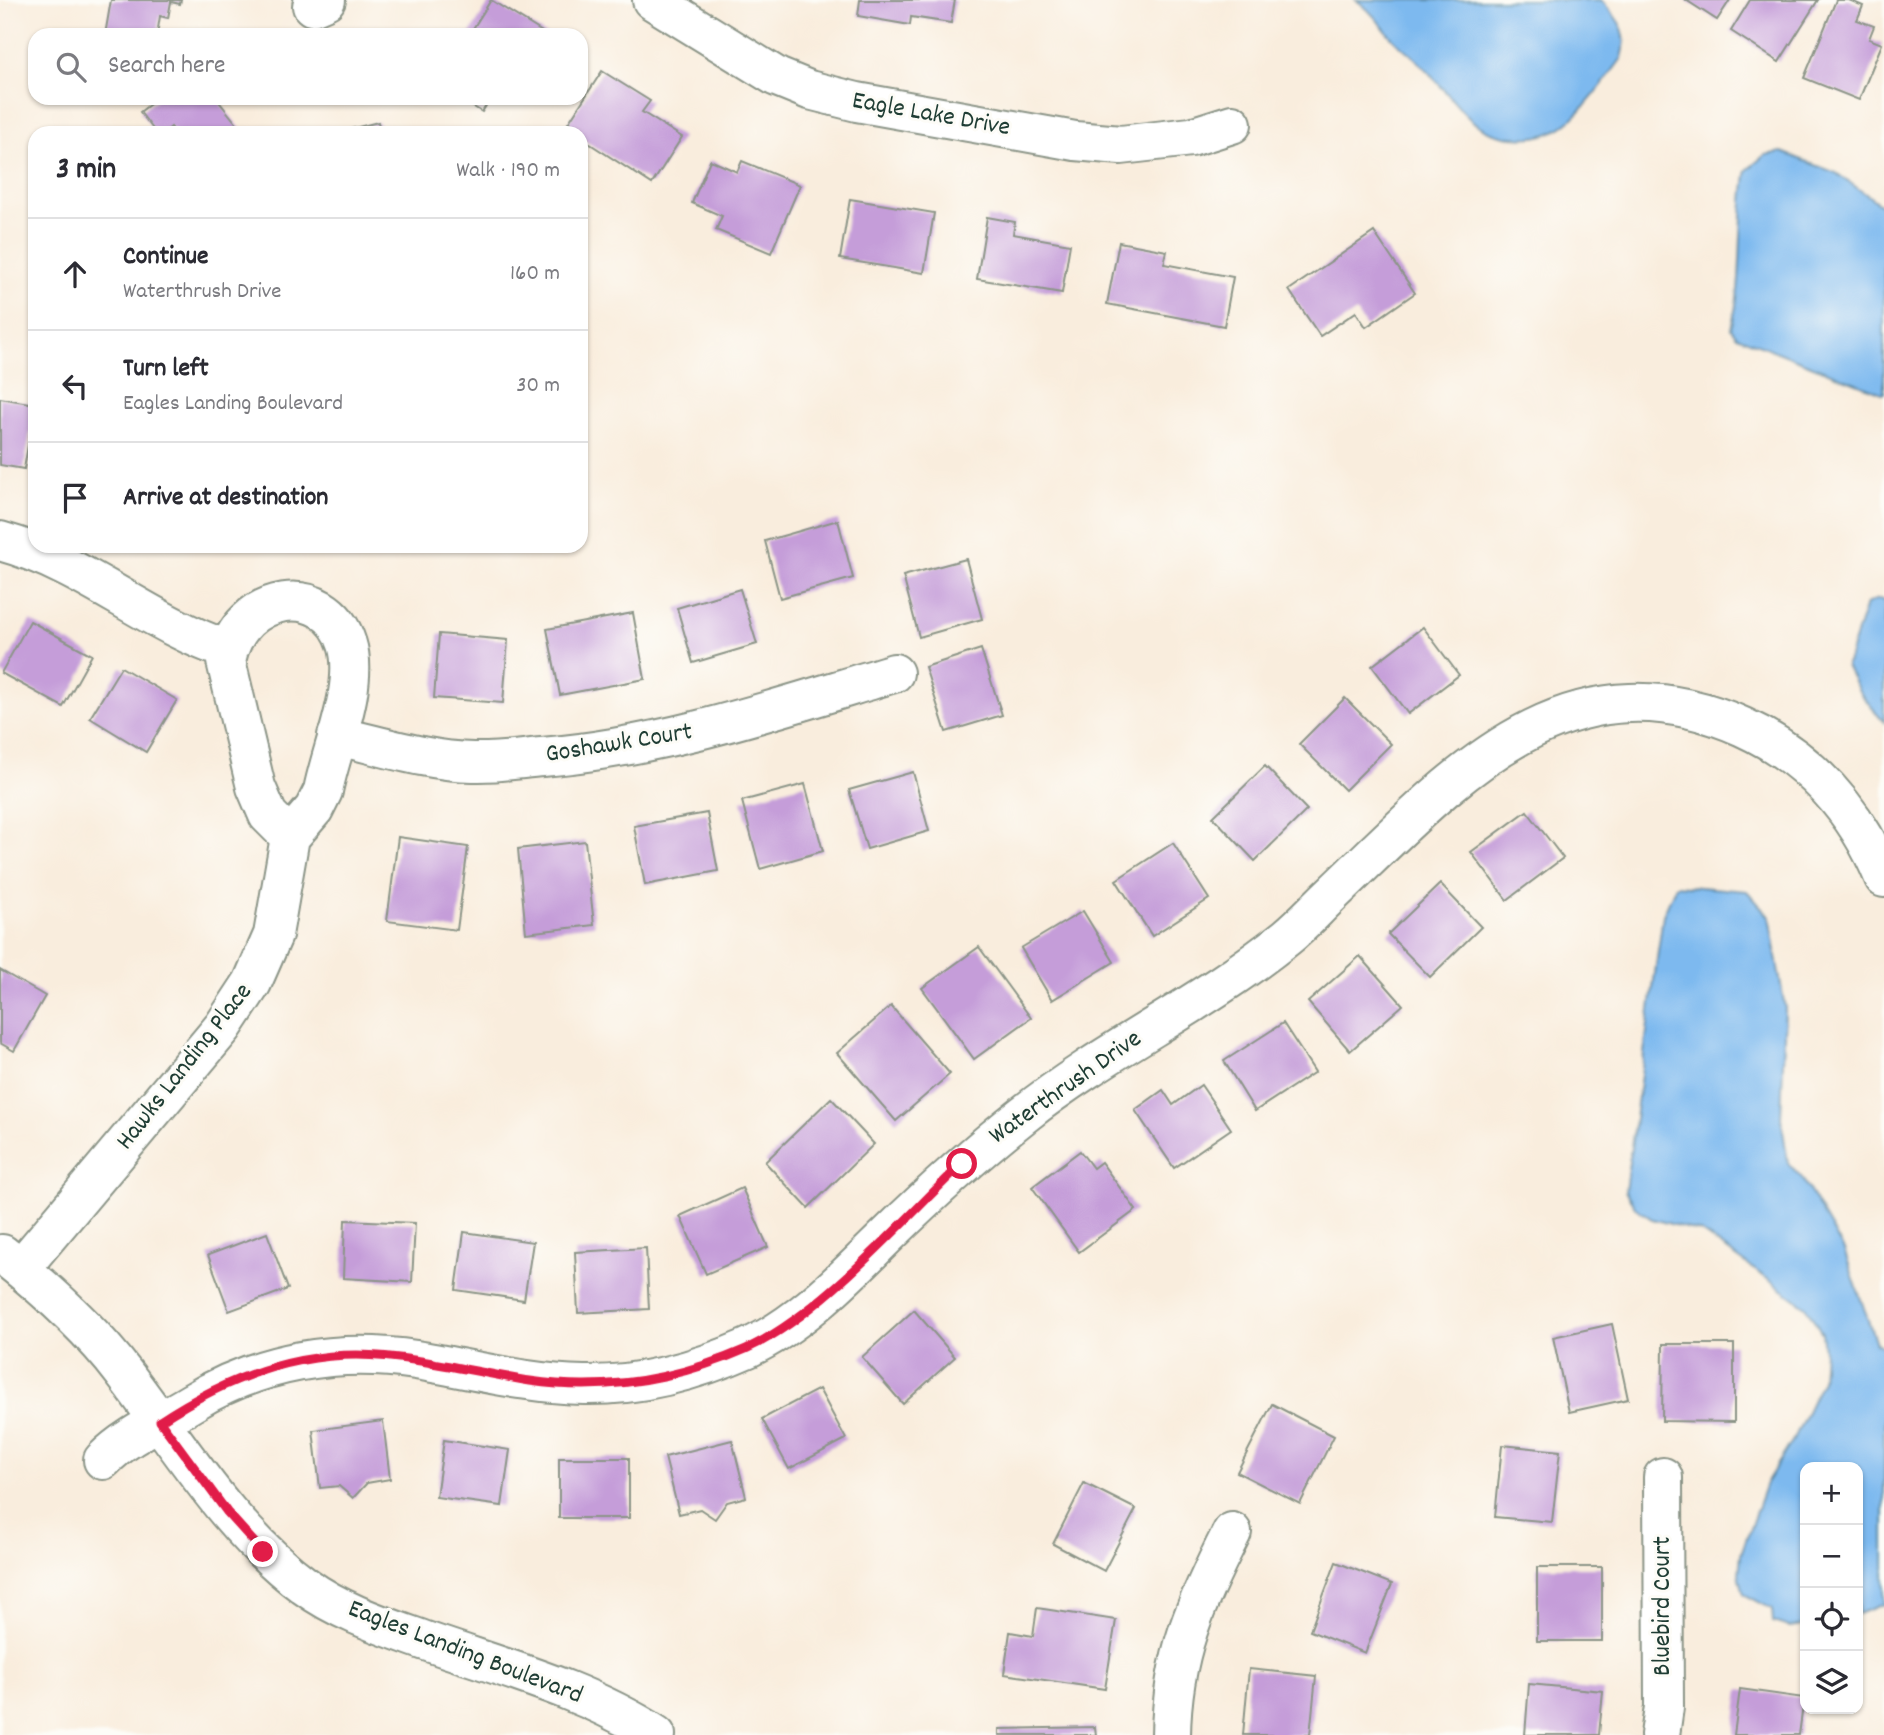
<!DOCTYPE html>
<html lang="en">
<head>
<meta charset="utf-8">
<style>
	:root { --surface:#fff; --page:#f2f2f3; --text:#2b2b33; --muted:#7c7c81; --line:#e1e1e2 }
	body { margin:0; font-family:Dekko,sans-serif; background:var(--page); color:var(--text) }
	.controls { position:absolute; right:21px; bottom:21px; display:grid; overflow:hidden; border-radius:14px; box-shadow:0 2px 5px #0004 }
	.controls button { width:63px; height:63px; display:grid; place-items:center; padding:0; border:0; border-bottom:2px solid var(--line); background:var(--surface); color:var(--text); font:35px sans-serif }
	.stop { position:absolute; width:21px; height:21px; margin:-16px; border:5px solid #e11d48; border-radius:50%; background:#fff }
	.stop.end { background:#e11d48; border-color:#fff; box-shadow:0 2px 7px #0008 }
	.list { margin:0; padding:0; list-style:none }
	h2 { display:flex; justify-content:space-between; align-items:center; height:91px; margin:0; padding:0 28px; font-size:30px }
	h2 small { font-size:23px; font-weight:400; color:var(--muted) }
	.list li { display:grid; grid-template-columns:46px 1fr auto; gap:21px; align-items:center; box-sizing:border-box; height:112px; padding:0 28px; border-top:2px solid var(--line) }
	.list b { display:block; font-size:26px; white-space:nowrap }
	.list p { margin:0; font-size:23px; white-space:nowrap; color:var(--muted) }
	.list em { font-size:23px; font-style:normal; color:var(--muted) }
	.icon { flex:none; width:38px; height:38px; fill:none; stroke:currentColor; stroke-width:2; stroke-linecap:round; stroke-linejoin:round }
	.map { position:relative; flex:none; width:1884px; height:1735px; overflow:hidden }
	.search { position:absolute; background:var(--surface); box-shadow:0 2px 5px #0004; left:28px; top:28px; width:560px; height:77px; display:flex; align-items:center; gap:18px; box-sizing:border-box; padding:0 24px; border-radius:21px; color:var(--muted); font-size:26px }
	.panel { position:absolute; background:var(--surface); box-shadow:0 2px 5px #0004; left:28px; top:126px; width:560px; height:427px; border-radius:21px }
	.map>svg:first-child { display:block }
	.water { fill:#7db9ef; stroke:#4e7b92; stroke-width:2 }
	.building { fill:#c59dd9 }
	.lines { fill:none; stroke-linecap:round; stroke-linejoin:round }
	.minor-casing { stroke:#8c9588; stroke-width:42 }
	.minor { stroke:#fff; stroke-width:38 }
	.route { stroke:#e11d48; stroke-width:9 }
	.labels { text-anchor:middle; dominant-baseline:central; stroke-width:6; stroke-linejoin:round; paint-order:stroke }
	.street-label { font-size:26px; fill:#1f3d34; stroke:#fdfcf7 }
</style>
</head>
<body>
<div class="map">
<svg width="1884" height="1735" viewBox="0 0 1884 1735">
	<rect width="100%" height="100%" fill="#fdfcf7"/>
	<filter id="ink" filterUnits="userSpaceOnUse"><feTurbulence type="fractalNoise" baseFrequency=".0143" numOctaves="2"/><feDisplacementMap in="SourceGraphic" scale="14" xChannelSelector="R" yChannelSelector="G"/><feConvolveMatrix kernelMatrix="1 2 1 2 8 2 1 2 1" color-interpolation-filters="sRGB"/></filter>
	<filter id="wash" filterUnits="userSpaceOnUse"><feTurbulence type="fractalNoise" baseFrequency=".00686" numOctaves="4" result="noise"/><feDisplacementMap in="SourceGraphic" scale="28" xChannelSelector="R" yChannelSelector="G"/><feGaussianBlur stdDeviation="1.57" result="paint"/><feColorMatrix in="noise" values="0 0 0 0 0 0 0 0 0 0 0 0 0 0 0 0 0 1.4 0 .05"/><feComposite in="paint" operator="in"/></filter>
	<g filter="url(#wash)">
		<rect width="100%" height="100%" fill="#f9eddd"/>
		<g class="water">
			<path d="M1356 0H1601C1618 19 1630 31 1622 58 1606 80 1587 107 1566 124 1539 145 1491 141 1467 116 1443 91 1429 68 1401 46 1385 34 1377 14 1356 0Z"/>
			<path d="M1782 152 1836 173 1884 207V394L1737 336 1731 328C1745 280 1737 221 1747 170L1765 155Z"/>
			<polygon points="1878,599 1884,600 1884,722 1860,693 1846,666 1866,604"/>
			<polygon points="1676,885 1747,891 1769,916 1785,1008 1781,1118 1788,1163 1802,1178 1844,1250 1876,1343 1884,1347 1884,1604 1858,1614 1858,1467 1805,1467 1805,1625 1789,1627 1773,1622 1772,1609 1744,1594 1739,1574 1741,1554 1766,1483 1796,1435 1822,1380 1824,1350 1822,1333 1806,1307 1769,1280 1701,1232 1652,1219 1636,1208 1625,1191 1663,915"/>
		</g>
		<g id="blocks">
			<g class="building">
				<polygon points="111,0 181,0 180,4 171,2 168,18 160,16 157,35 105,35"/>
				<polygon points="491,0 547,35 469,35"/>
				<polygon points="860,0 955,0 951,23 911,17 910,25 858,16"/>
				<polygon points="1686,0 1730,0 1717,20"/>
				<polygon points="1750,0 1818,0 1779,62 1731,31"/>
				<polygon points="1836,0 1849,0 1863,6 1857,20 1874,26 1869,39 1882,44 1859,100 1804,78"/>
				<polygon points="602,71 650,101 642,112 682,137 652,184 581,138 581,133 565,128"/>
				<polygon points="158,98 216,98 244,133 176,133 171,127 164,133 156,133 140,112"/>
				<polygon points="459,98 491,98 482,112"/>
				<polygon points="378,122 381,133 344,133 343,131"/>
				<polygon points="710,160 737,172 742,161 800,185 771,253 716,230 722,216 692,203"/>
				<polygon points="850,199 934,213 924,273 840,259"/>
				<polygon points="987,217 1015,222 1013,234 1070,244 1062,293 977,279"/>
				<polygon points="1374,232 1415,293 1366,327 1356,312 1320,336 1289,290"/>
				<polygon points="1119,242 1167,251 1164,264 1233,277 1224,326 1107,304"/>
				<polygon points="0,398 35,404 24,469 0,465"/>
				<polygon points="838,520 853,578 780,598 765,541"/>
				<polygon points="966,559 982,619 919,637 903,576"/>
				<polygon points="740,589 757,644 693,663 677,608"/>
				<polygon points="633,613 645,679 560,695 547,629"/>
				<polygon points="30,621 92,655 63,707 1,673"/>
				<polygon points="1423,627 1459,675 1408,714 1372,666"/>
				<polygon points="439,634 508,640 503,703 434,698"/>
				<polygon points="981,649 1002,715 946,732 925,667"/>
				<polygon points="121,667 177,700 146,752 90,718"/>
				<polygon points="1345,698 1391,744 1345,790 1299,744"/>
				<polygon points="1265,766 1307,810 1255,861 1213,817"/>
				<polygon points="913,772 929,831 867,849 849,790"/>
				<polygon points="805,784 823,851 760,869 742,801"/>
				<polygon points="1527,811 1563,858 1507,900 1471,852"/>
				<polygon points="707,813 718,871 645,885 634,826"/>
				<polygon points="398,837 468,847 457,930 387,921"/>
				<polygon points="585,841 594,925 526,933 518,849"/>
				<polygon points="1173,843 1209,899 1152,936 1116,880"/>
				<polygon points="1440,884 1481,927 1430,977 1388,934"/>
				<polygon points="1083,911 1114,962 1052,1000 1021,948"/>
				<polygon points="979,947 1031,1018 974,1059 922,988"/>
				<polygon points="1360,956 1403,1005 1350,1051 1308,1002"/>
				<polygon points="0,970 45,996 14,1051 0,1043"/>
				<polygon points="891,1006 950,1074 896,1121 837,1053"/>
				<polygon points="1283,1023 1315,1072 1255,1111 1224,1061"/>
				<polygon points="1201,1085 1231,1129 1174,1168 1135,1110 1163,1090 1173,1105"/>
				<polygon points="831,1098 874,1144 808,1208 765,1162"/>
				<polygon points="1080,1151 1093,1168 1101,1162 1136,1210 1079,1252 1032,1187"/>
				<polygon points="742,1188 768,1247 706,1274 680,1216"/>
				<polygon points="345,1220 415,1223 412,1282 343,1278"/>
				<polygon points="464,1232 533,1242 524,1300 456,1290"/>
				<polygon points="267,1233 288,1289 229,1311 208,1255"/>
				<polygon points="646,1248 649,1309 578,1313 575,1252"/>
				<polygon points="914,1310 955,1357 903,1404 862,1357"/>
				<polygon points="1612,1324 1628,1399 1569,1412 1553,1337"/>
				<polygon points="1663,1344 1734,1344 1734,1422 1662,1421"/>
				<polygon points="819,1389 846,1439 789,1469 762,1419"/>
				<polygon points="1272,1404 1334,1436 1300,1504 1237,1472"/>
				<polygon points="383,1421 390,1479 367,1483 353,1498 339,1486 320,1488 313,1430"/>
				<polygon points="444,1440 510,1450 502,1506 436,1497"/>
				<polygon points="732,1440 746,1497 727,1502 715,1519 700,1509 679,1514 665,1457"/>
				<polygon points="1502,1445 1560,1451 1552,1522 1495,1517"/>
				<rect x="559" y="1458" width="70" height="60"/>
				<polygon points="1084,1483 1136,1509 1104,1571 1053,1544"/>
				<polygon points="1336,1562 1392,1584 1365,1653 1310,1631"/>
				<rect x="1537" y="1567" width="65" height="74"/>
				<polygon points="1037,1608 1116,1620 1105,1689 1004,1674 1010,1632 1033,1636"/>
				<polygon points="1249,1669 1316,1676 1310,1735 1243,1735"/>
				<polygon points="1529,1684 1603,1691 1599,1735 1525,1735"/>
				<polygon points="1740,1689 1804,1698 1799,1735 1734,1735"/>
				<polygon points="1095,1727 1096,1735 999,1735 999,1729"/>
			</g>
		</g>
	</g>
	<g filter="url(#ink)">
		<use href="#blocks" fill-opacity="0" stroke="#8c9588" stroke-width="2"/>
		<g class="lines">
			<g class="minor-casing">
				<g id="minor">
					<polyline points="652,0 777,77 809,90 857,102 1075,141 1121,145 1191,137 1232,124"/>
					<polyline points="312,6 326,0"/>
					<path d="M0 541C87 565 145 622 228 650"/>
					<path d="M337 736C382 746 427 761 473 762 496 763 519 759 542 757 664 747 778 708 894 673"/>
					<path d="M2 1254C46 1289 89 1327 123 1372 180 1446 229 1530 305 1586 339 1611 381 1625 420 1639 499 1667 585 1689 656 1735"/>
					<path d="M21 1268 223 1027 252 983 273 935 290 837 314 809 323 791C331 749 360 685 347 644 326 578 239 593 226 661L256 787 268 815 290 837"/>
					<path d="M103 1460C127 1435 162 1421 191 1403 259 1361 338 1348 416 1360 471 1369 527 1384 584 1385 641 1386 696 1371 748 1348 802 1323 846 1276 888 1235 931 1193 975 1153 1023 1115 1106 1049 1204 1004 1287 937 1303 924 1317 908 1333 893 1450 782 1564 647 1743 727 1809 757 1857 811 1884 878"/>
					<path d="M1171 1735C1172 1655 1196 1602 1232 1532"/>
					<polyline points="1660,1735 1664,1707 1663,1477"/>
				</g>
			</g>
			<use href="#minor" class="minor"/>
		</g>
	</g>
	<g class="lines" filter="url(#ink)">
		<path class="route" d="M263 1552 227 1512 160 1421C219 1382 285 1355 357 1355 416 1356 473 1372 530 1381 604 1392 678 1379 746 1349 821 1315 902 1221 962 1164"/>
	</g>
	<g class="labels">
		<g class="street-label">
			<text transform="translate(931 115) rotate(10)">Eagle Lake Drive</text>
			<text transform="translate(619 744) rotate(-9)">Goshawk Court</text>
			<text transform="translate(185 1067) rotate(-52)">Hawks Landing Place</text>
			<text transform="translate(1066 1088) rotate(-35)">Waterthrush Drive</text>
			<text transform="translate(1663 1606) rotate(-90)">Bluebird Court</text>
			<text transform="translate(465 1653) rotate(21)">Eagles Landing Boulevard</text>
		</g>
	</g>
</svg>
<div class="controls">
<button>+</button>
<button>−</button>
<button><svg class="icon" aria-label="locate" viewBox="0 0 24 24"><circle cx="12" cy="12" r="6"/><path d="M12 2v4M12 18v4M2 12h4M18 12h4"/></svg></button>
<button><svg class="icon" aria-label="layers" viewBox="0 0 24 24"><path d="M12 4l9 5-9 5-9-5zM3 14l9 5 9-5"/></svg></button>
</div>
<div class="stop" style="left:962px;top:1164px"></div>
<div class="stop end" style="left:263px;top:1552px"></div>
<div class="search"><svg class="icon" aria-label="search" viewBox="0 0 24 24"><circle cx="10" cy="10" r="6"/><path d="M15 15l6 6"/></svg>Search here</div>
<section class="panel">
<h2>3 min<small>Walk · 190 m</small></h2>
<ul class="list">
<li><svg class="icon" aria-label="ahead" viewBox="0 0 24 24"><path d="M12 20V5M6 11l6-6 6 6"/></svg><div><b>Continue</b><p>Waterthrush Drive</p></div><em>160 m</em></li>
<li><svg class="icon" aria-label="left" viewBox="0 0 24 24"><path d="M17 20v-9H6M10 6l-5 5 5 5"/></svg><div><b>Turn left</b><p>Eagles Landing Boulevard</p></div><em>30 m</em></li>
<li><svg class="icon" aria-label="arrive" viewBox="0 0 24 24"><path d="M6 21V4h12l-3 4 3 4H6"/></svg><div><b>Arrive at destination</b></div></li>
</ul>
</section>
</div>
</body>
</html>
